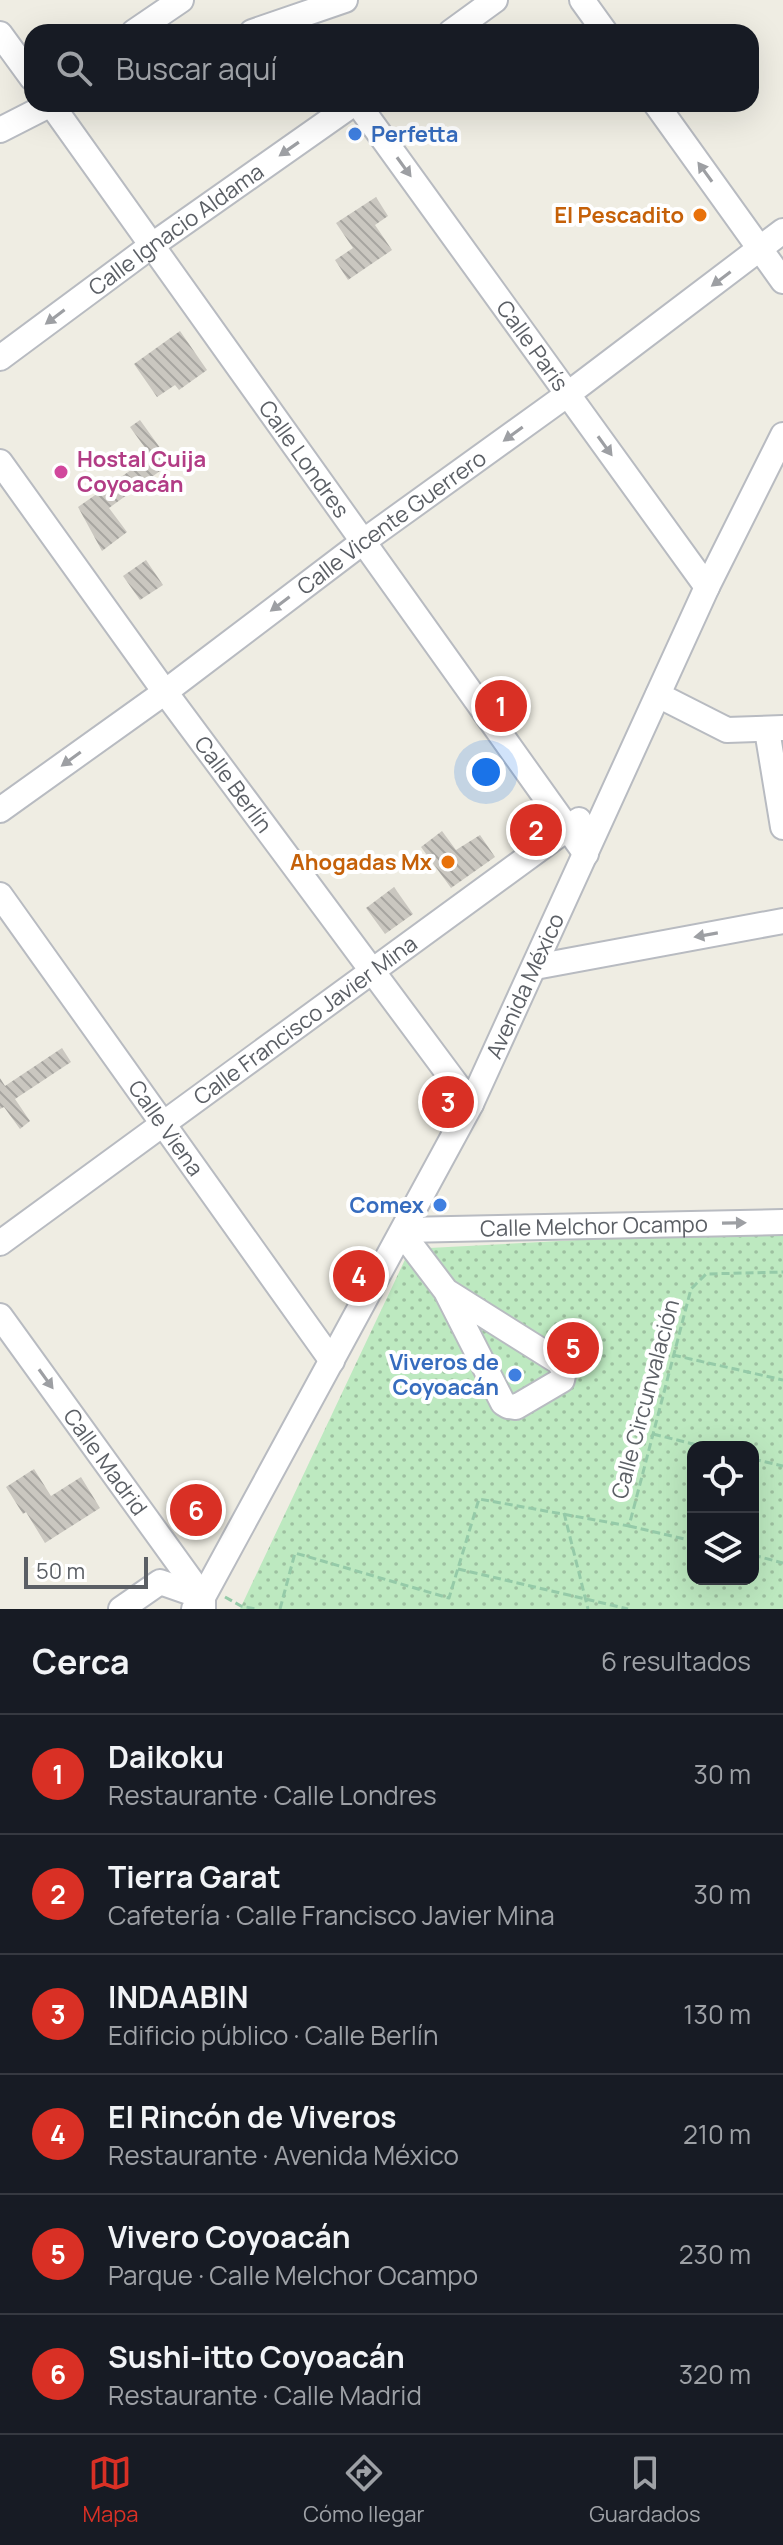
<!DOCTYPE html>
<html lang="es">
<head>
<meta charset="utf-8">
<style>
	:root { --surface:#171b24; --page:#242831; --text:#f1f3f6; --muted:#9ea1a6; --line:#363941; --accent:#d93025 }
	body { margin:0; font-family:Manrope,sans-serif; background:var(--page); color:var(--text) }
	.controls { position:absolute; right:24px; bottom:24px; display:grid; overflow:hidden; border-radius:16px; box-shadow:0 8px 32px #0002 }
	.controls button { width:72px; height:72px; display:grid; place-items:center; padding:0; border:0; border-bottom:2px solid var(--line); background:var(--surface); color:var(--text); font:40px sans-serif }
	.scale { position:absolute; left:24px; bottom:20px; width:124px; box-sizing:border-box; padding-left:8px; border:4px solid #5b5f65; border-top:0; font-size:22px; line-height:28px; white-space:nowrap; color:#5b5f65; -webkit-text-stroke:6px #fff; paint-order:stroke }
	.you { position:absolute; left:486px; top:772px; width:28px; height:28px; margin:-20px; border:6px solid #fff; border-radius:50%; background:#1a73e8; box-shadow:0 0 0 12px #1a73e833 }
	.badge { display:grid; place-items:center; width:52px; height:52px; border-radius:50%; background:var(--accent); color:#fff; font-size:26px; font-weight:700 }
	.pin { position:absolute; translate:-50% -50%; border:4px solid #fff; box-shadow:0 2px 8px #0006 }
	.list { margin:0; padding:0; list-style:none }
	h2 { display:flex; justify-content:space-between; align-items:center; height:104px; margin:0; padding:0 32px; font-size:34px }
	h2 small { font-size:26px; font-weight:400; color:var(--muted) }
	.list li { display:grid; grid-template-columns:52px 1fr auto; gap:24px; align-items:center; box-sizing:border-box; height:120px; padding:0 32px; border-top:2px solid var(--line) }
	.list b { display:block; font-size:30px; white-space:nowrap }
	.list p { margin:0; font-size:26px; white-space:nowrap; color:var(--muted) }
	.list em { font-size:26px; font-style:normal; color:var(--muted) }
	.icon { flex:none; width:44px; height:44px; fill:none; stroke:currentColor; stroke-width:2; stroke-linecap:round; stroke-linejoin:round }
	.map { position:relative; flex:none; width:783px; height:1609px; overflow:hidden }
	.search { position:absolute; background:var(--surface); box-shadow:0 8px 32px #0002; left:24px; right:24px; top:24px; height:88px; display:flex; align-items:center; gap:20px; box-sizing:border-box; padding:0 28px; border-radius:24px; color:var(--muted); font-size:30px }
	.sheet { height:824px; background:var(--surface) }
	nav { display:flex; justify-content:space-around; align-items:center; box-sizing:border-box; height:112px; border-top:2px solid var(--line); background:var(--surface); font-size:22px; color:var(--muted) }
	nav a { display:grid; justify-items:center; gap:4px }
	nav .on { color:var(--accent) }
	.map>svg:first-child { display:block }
	.park { fill:url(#park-dots); fill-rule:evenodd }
	.building { fill:url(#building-back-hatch) }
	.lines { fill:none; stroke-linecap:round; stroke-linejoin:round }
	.minor-casing { stroke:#b8bbc1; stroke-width:28 }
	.path { stroke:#95caa8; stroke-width:3; stroke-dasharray:8 4; stroke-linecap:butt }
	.minor { stroke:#fff; stroke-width:24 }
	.oneway { fill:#9d9fa3 }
	.shop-dot { fill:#3f7fe0; stroke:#fff; stroke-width:3 }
	.food-dot { fill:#e8710a; stroke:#fff; stroke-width:3 }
	.hotel-dot { fill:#d1479c; stroke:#fff; stroke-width:3 }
	.labels { text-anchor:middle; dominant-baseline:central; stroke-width:8; stroke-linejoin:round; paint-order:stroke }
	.shop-label { font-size:22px; font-weight:bold; fill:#366cbe; stroke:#fff; text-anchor:end }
	.food-label { font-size:22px; font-weight:bold; fill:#c56008; stroke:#fff; text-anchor:end }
	.street-label { font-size:22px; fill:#5b5f65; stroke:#fff }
	.hotel-label { font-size:22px; font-weight:bold; fill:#b23c85; stroke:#fff; text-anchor:start }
</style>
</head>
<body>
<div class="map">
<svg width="783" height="1609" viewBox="0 0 783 1609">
	<defs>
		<pattern id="park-dots" width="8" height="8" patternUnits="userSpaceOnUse" patternTransform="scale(2)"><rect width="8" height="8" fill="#bde9c0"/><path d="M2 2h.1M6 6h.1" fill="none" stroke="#9dc0a0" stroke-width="1.8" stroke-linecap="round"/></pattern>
		<pattern id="building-back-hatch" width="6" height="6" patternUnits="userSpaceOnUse" patternTransform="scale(2)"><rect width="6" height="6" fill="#cac7c0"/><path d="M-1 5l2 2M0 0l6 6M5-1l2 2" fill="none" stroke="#a7a5a0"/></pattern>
	</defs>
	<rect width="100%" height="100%" fill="#efede3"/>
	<path class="park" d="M783 1229V1609H240L410 1249ZM693 1447H753V1579H693Z"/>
	<g class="building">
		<polygon points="376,197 388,216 375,225 392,250 348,280 335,260 353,248 336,223"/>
		<polygon points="180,331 207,370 179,390 175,385 157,397 134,364"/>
		<polygon points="140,420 171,463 109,508 127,532 102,551 78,507 151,456 130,427"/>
		<polygon points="146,560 163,585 140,600 123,576"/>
		<polygon points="442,831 456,850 480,835 495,857 451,888 421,847"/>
		<polygon points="394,887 413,914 385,934 366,908"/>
		<polygon points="62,1048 71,1062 15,1099 30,1121 20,1129 4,1107 0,1109 0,1078 5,1086"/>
		<polygon points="34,1469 51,1496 81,1477 100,1508 45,1543 26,1512 23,1514 6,1487"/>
		<polygon points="195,1480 212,1509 189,1525 171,1497"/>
	</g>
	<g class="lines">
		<g class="minor-casing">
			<g id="minor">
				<polyline points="582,0 605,32"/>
				<polyline points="134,32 181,0"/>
				<polyline points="252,32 345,0"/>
				<polyline points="451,32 495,0"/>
				<polyline points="0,34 32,78"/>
				<path id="s1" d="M51 104 586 854"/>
				<path id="s2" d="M358 104 707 587"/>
				<polyline points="656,104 783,281"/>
				<polyline points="0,130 51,104"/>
				<path id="s3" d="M0 358 151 246 353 104"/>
				<path id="s4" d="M0 462 165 692 471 1104"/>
				<polyline points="658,695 727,730 783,728"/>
				<polyline points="767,730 783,827"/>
				<path id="s5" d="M0 810 165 692 364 541 568 394 783 231"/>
				<path id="s6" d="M0 895 332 1361"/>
				<polyline points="535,967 783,921"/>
				<path id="s7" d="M404 1230 783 1222"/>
				<polyline points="402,1233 446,1291 503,1403 508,1406 516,1407 562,1380 564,1371 559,1362 446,1291"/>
				<path id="s8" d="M0 1243 579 820"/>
				<path id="s9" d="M0 1316 203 1597V1609"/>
				<polyline points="121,1609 160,1582 203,1597"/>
				<path id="s10" d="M194 1609 203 1597 471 1104 707 587 783 435"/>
			</g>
		</g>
		<g class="path">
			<polyline points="673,1355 783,1380"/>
			<polyline points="653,1434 705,1447"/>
			<polyline points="753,1459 783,1466"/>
			<polyline points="564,1513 588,1609"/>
			<polyline points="629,1526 693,1541"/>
			<polyline points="753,1555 783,1563"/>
			<polyline points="458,1569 628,1609"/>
			<polyline points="225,1597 241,1606 256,1609"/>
			<polyline points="280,1609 295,1553 449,1598 479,1499 629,1526 691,1289 706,1274 783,1272"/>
		</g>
		<use href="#minor" class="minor"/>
	</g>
	<defs><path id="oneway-solid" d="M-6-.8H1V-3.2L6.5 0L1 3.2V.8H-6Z" transform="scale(2)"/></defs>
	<g class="oneway">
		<use href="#oneway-solid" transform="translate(289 149) rotate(145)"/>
		<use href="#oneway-solid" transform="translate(404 167) rotate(54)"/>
		<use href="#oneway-solid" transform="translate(705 172) rotate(-126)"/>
		<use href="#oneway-solid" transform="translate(721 279) rotate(143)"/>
		<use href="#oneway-solid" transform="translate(55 317) rotate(143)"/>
		<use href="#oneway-solid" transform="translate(513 434) rotate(144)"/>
		<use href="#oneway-solid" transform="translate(605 446) rotate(54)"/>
		<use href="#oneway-solid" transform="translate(280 604) rotate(143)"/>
		<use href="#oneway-solid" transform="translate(71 759) rotate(144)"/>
		<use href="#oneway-solid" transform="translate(706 935) rotate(170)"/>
		<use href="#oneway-solid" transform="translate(734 1223) rotate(-1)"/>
		<use href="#oneway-solid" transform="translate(46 1379) rotate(54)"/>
	</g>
	<g class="shop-dot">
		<circle cx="355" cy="134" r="8"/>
		<circle cx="440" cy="1205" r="8"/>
		<circle cx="515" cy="1375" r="8"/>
	</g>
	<g class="food-dot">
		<circle cx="700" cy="215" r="8"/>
		<circle cx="448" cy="862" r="8"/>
	</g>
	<circle class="hotel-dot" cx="61" cy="472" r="8"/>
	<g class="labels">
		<g class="shop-label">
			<text x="371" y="134" text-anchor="start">Perfetta</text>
			<text x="424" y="1205">Comex</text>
			<text x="499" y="1362">Viveros de<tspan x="499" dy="25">Coyoacán</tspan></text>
		</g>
		<g class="food-label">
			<text x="684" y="215">El Pescadito</text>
			<text x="432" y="862">Ahogadas Mx</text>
		</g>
		<g class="street-label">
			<text stroke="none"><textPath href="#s3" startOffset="218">Calle Ignacio Aldama</textPath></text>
			<text stroke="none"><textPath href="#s2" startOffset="298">Calle París</textPath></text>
			<text stroke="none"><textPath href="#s1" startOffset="436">Calle Londres</textPath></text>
			<text stroke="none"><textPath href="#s5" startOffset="486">Calle Vicente Guerrero</textPath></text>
			<text stroke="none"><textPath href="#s4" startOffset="398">Calle Berlín</textPath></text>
			<text stroke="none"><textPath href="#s10" startOffset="706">Avenida México</textPath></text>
			<text stroke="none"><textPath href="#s8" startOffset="378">Calle Francisco Javier Mina</textPath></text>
			<text stroke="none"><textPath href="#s6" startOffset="286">Calle Viena</textPath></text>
			<text stroke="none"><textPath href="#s7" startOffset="190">Calle Melchor Ocampo</textPath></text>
			<text transform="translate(645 1399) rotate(-75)">Calle Circunvalación</text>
			<text stroke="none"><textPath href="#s9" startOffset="180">Calle Madrid</textPath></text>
		</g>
		<g class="hotel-label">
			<text x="77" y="459">Hostal Cuija<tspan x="77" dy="25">Coyoacán</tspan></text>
		</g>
	</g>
</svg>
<div class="controls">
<button><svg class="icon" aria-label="locate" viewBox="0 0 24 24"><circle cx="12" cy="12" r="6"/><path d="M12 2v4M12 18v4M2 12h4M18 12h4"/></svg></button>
<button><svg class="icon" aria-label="layers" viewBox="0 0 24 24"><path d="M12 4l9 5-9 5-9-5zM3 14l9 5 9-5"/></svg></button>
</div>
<div class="scale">50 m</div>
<div class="you"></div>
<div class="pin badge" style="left:501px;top:706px">1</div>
<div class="pin badge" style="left:536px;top:830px">2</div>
<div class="pin badge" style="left:448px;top:1102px">3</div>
<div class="pin badge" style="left:359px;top:1276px">4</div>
<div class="pin badge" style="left:573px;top:1348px">5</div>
<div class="pin badge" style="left:196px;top:1510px">6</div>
<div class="search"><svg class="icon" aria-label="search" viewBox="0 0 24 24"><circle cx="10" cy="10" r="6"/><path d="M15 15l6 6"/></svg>Buscar aquí</div>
</div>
<section class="sheet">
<h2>Cerca<small>6 resultados</small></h2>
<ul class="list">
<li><span class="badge">1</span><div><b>Daikoku</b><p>Restaurante · Calle Londres</p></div><em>30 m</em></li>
<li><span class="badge">2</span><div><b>Tierra Garat</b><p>Cafetería · Calle Francisco Javier Mina</p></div><em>30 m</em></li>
<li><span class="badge">3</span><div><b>INDAABIN</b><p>Edificio público · Calle Berlín</p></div><em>130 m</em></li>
<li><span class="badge">4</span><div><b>El Rincón de Viveros</b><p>Restaurante · Avenida México</p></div><em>210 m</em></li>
<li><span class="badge">5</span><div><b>Vivero Coyoacán</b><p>Parque · Calle Melchor Ocampo</p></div><em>230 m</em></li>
<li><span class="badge">6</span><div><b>Sushi-itto Coyoacán</b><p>Restaurante · Calle Madrid</p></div><em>320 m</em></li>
</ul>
</section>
<nav>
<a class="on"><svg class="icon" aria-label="map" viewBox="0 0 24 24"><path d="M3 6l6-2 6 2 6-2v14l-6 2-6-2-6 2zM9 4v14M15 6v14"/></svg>Mapa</a>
<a><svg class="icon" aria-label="directions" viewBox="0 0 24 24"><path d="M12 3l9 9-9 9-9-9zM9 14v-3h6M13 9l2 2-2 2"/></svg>Cómo llegar</a>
<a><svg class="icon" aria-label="saved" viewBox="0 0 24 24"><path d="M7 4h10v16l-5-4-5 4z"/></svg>Guardados</a>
</nav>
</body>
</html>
